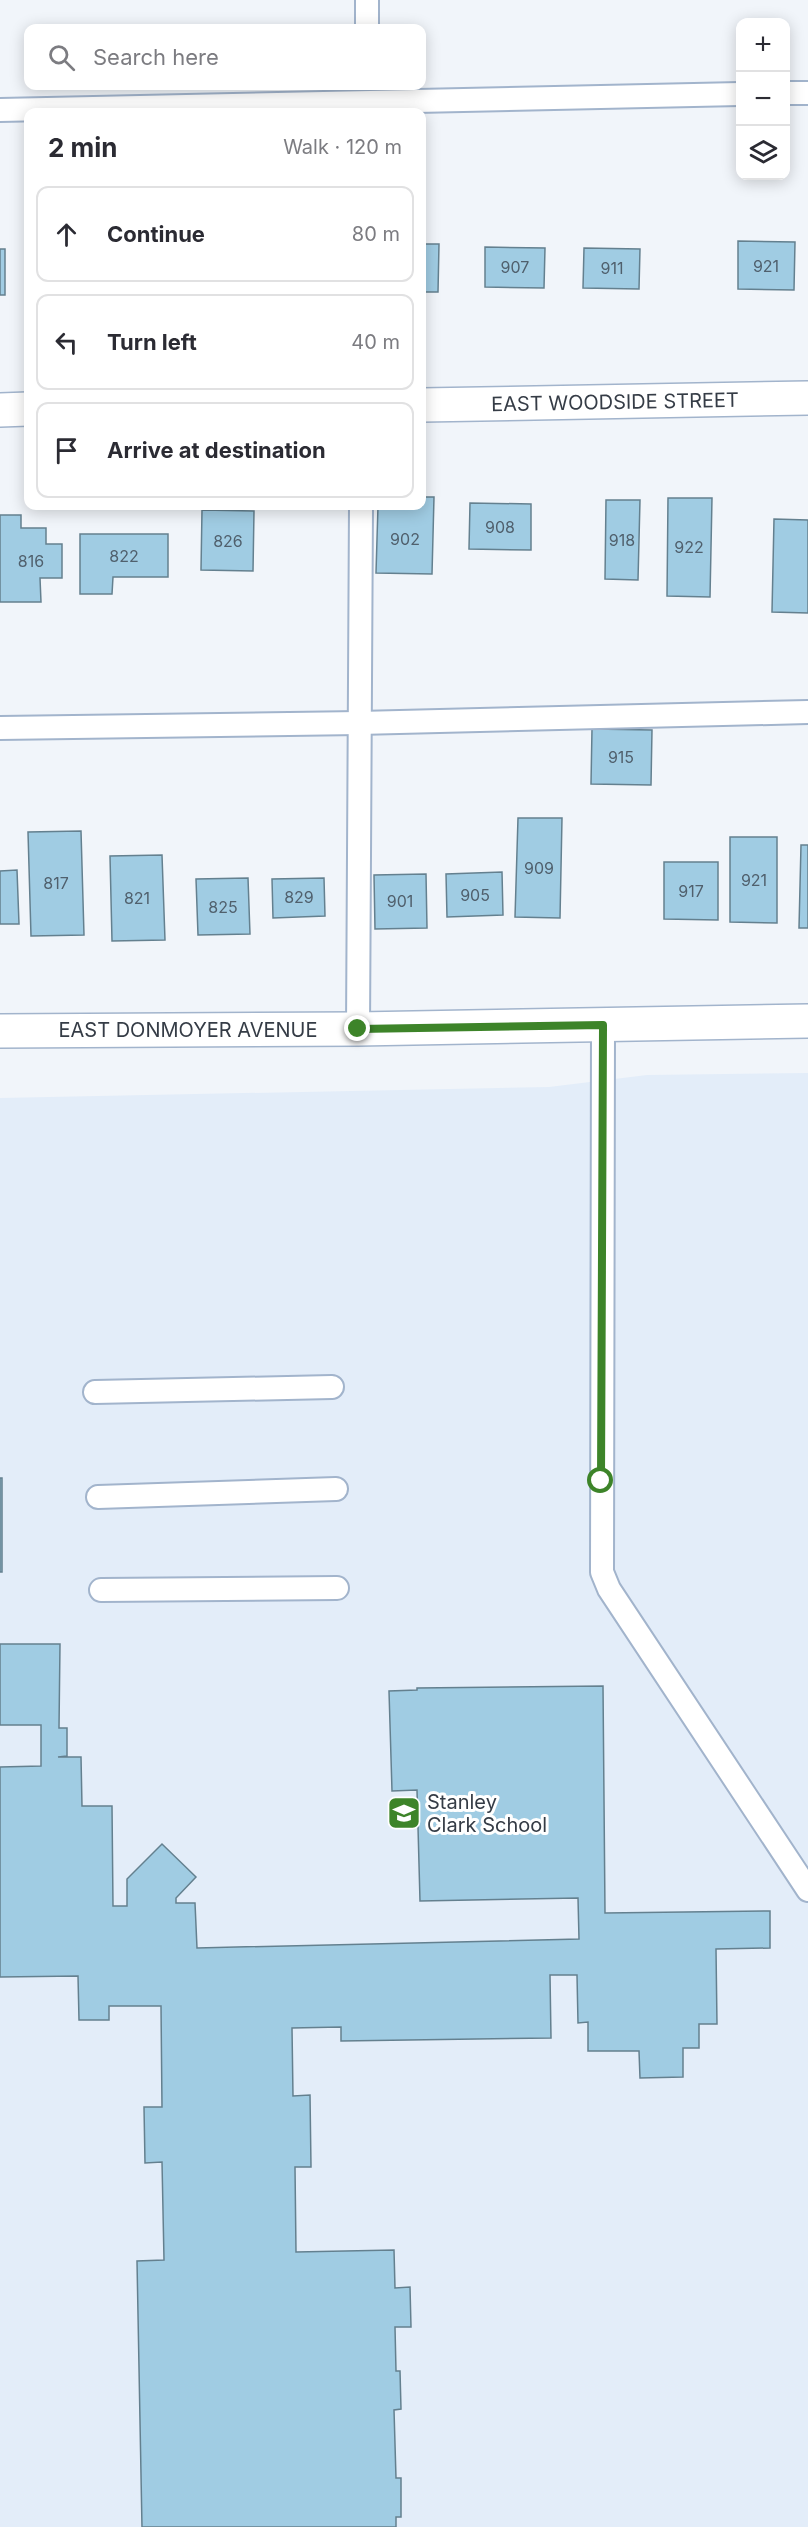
<!DOCTYPE html>
<html lang="en">
<head>
<meta charset="utf-8">
<style>
	:root { --surface:#fff; --page:#f7f7f7; --text:#2b2b33; --muted:#7c7c81; --line:#e1e1e2 }
	body { margin:0; font-family:Inter,sans-serif; background:var(--page); color:var(--text) }
	.controls { position:absolute; right:18px; top:18px; display:grid; overflow:hidden; border-radius:12px; box-shadow:0 3px 15px #0003 }
	.controls button { width:54px; height:54px; display:grid; place-items:center; padding:0; border:0; border-bottom:2px solid var(--line); background:var(--surface); color:var(--text); font:30px sans-serif }
	.stop { position:absolute; width:18px; height:18px; margin:-14px; border:4px solid #3d8429; border-radius:50%; background:#fff }
	.stop.end { background:#3d8429; border-color:#fff; box-shadow:0 2px 6px #0008 }
	.list { margin:0; padding:0; list-style:none }
	h2 { display:flex; justify-content:space-between; align-items:center; height:78px; margin:0; padding:0 24px; font-size:26px }
	h2 small { font-size:20px; font-weight:400; color:var(--muted) }
	.list li { display:grid; grid-template-columns:39px 1fr auto; gap:18px; align-items:center; box-sizing:border-box; height:96px; margin:0 12px 12px; padding:0 12px; border:2px solid var(--line); border-radius:12px }
	.list b { display:block; font-size:22px; white-space:nowrap }
	.list em { font-size:20px; font-style:normal; color:var(--muted) }
	.icon { flex:none; width:33px; height:33px; fill:none; stroke:currentColor; stroke-width:2; stroke-linecap:round; stroke-linejoin:round }
	.map { position:relative; flex:none; width:808px; height:2527px; overflow:hidden }
	.search { position:absolute; background:var(--surface); box-shadow:0 3px 15px #0003; left:24px; top:24px; width:402px; height:66px; display:flex; align-items:center; gap:15px; box-sizing:border-box; padding:0 21px; border-radius:12px; color:var(--muted); font-size:22px }
	.panel { position:absolute; background:var(--surface); box-shadow:0 3px 15px #0003; left:24px; top:108px; width:402px; height:402px; border-radius:12px }
	.map>svg:first-child { display:block }
	.built { fill:#e3edf9 }
	.building { fill:#a0cce3; stroke:#64808f; stroke-width:1.5 }
	.lines { fill:none; stroke-linecap:round; stroke-linejoin:round }
	.lane-casing { stroke:#a2b4cc; stroke-width:26 }
	.street-casing { stroke:#a2b4cc; stroke-width:36 }
	.secondary-casing { stroke:#a2b4cc; stroke-width:36 }
	.lane { stroke:#fff; stroke-width:22 }
	.street { stroke:#fff; stroke-width:33 }
	.secondary { stroke:#fff; stroke-width:33 }
	.route { stroke:#3d8429; stroke-width:8 }
	.labels { text-anchor:middle; dominant-baseline:central; stroke-width:6; stroke-linejoin:round; paint-order:stroke }
	.number-label { font-size:16px; fill:#50606d }
	.street-label { font-size:20px; fill:#353c46; stroke:#fff }
	.poi-label { font-size:20px; fill:#353c46; stroke:#fff; text-anchor:start }
</style>
</head>
<body>
<div class="map">
<svg width="808" height="2527" viewBox="0 0 808 2527">
	<rect width="100%" height="100%" fill="#f1f5fa"/>
	<polygon class="built" points="808,1073 808,2527 0,2527 0,1098 549,1087 647,1075"/>
	<g class="building">
		<polygon points="738,241 795,242 794,290 738,289"/>
		<polygon points="422,244 439,244 438,292 422,292"/>
		<polygon points="485,247 545,248 544,288 485,287"/>
		<polygon points="584,248 640,249 639,289 583,288"/>
		<rect x="0" y="249" width="5" height="46"/>
		<polygon points="422,497 434,497 432,574 376,573 378,506 422,506"/>
		<polygon points="668,498 712,498 710,597 667,596"/>
		<polygon points="606,500 640,500 638,580 605,579"/>
		<polygon points="470,503 531,504 531,550 469,549"/>
		<polygon points="202,510 254,511 253,571 201,570"/>
		<polygon points="0,515 21,515 21,528 46,528 46,544 62,544 62,578 40,578 41,602 0,602"/>
		<polygon points="774,519 808,520 808,613 772,612"/>
		<polygon points="80,534 168,534 168,577 113,577 112,594 80,594"/>
		<polygon points="592,729 652,730 651,785 591,784"/>
		<polygon points="518,818 562,818 560,918 515,917"/>
		<polygon points="81,831 84,935 31,936 28,832"/>
		<polygon points="730,837 777,837 777,923 730,922"/>
		<polygon points="801,845 808,845 808,928 799,928"/>
		<polygon points="162,855 165,940 112,941 110,856"/>
		<polygon points="664,862 718,862 718,920 664,919"/>
		<polygon points="17,870 19,924 0,924 0,871"/>
		<polygon points="502,872 503,915 447,917 446,874"/>
		<polygon points="426,874 427,928 375,929 374,875"/>
		<polygon points="248,878 250,934 198,935 196,879"/>
		<polygon points="324,878 325,916 273,918 272,879"/>
		<rect x="0" y="1478" width="2" height="94"/>
		<polygon points="0,1644 60,1644 59,1728 67,1728 67,1756 58,1757 81,1757 82,1806 112,1806 113,1906 127,1906 127,1879 162,1844 196,1877 176,1898 176,1903 195,1903 197,1948 579,1939 578,1898 420,1901 417,1790 392,1791 389,1691 417,1690 417,1688 603,1686 605,1913 770,1911 770,1948 716,1949 717,2024 699,2024 699,2048 683,2048 683,2077 640,2078 639,2051 588,2051 588,2022 578,2023 577,1975 550,1975 551,2038 341,2041 341,2027 292,2028 293,2096 310,2095 311,2167 295,2167 296,2252 394,2250 395,2288 410,2287 411,2327 395,2327 396,2371 400,2371 401,2409 394,2410 396,2478 401,2478 401,2517 396,2517 396,2527 142,2527 137,2261 164,2260 162,2162 145,2163 144,2107 162,2107 161,2006 109,2006 109,2020 79,2020 78,1976 0,1977 0,1767 41,1766 41,1725 0,1725"/>
	</g>
	<g class="lines">
		<g class="lane-casing">
			<g id="lane">
				<polyline points="367,28 367,0"/>
				<polyline points="786,93 808,93"/>
				<polyline points="0,110 740,94"/>
				<polyline points="0,728 359,723 808,712"/>
				<polyline points="603,1025 602,1572 609,1589 808,1890"/>
				<polyline points="358,1029 361,506"/>
				<polyline points="95,1392 332,1387"/>
				<polyline points="98,1497 336,1489"/>
				<polyline points="101,1590 337,1588"/>
			</g>
		</g>
		<g class="street-casing">
			<g id="street">
				<polyline points="422,405 808,398"/>
				<polyline points="0,410 28,409"/>
			</g>
		</g>
		<g class="secondary-casing">
			<polyline id="secondary" points="0,1031 358,1029 808,1021"/>
		</g>
		<use href="#lane" class="lane"/>
		<use href="#street" class="street"/>
		<use href="#secondary" class="secondary"/>
	</g>
	<g class="lines">
		<polyline class="route" points="358,1029 603,1025 601,1481"/>
	</g>
	<defs>
		<g id="school-square" transform="scale(1.725)"><rect x="-9" y="-9" width="18" height="18" rx="4" fill="#3d8429" stroke="#fff"/><path d="M0-5L7-2L0 1L-7-2ZM-4 1L0 2.5L4 1V4Q0 6-4 4Z" fill="#fff"/></g>
	</defs>
	<g fill-rule="evenodd">
		<use href="#school-square" x="404" y="1813"/>
	</g>
	<g class="labels">
		<g class="number-label">
			<text x="766" y="266">921</text>
			<text x="515" y="267">907</text>
			<text x="612" y="268">911</text>
			<text x="500" y="527">908</text>
			<text x="405" y="539">902</text>
			<text x="622" y="540">918</text>
			<text x="228" y="541">826</text>
			<text x="689" y="547">922</text>
			<text x="124" y="556">822</text>
			<text x="31" y="561">816</text>
			<text x="621" y="757">915</text>
			<text x="539" y="868">909</text>
			<text x="754" y="880">921</text>
			<text x="56" y="883">817</text>
			<text x="691" y="891">917</text>
			<text x="475" y="895">905</text>
			<text x="299" y="897">829</text>
			<text x="137" y="898">821</text>
			<text x="400" y="901">901</text>
			<text x="223" y="907">825</text>
		</g>
		<g class="street-label">
			<text transform="translate(615 402) rotate(-1)">EAST WOODSIDE STREET</text>
			<text x="188" y="1030">EAST DONMOYER AVENUE</text>
		</g>
		<g class="poi-label">
			<text x="427" y="1802">Stanley<tspan x="427" dy="23">Clark School</tspan></text>
		</g>
	</g>
</svg>
<div class="controls">
<button>+</button>
<button>−</button>
<button><svg class="icon" aria-label="layers" viewBox="0 0 24 24"><path d="M12 4l9 5-9 5-9-5zM3 14l9 5 9-5"/></svg></button>
</div>
<div class="stop" style="left:601px;top:1481px"></div>
<div class="stop end" style="left:358px;top:1029px"></div>
<div class="search"><svg class="icon" aria-label="search" viewBox="0 0 24 24"><circle cx="10" cy="10" r="6"/><path d="M15 15l6 6"/></svg>Search here</div>
<section class="panel">
<h2>2 min<small>Walk · 120 m</small></h2>
<ul class="list">
<li><svg class="icon" aria-label="ahead" viewBox="0 0 24 24"><path d="M12 20V5M6 11l6-6 6 6"/></svg><div><b>Continue</b></div><em>80 m</em></li>
<li><svg class="icon" aria-label="left" viewBox="0 0 24 24"><path d="M17 20v-9H6M10 6l-5 5 5 5"/></svg><div><b>Turn left</b></div><em>40 m</em></li>
<li><svg class="icon" aria-label="arrive" viewBox="0 0 24 24"><path d="M6 21V4h12l-3 4 3 4H6"/></svg><div><b>Arrive at destination</b></div></li>
</ul>
</section>
</div>
</body>
</html>
